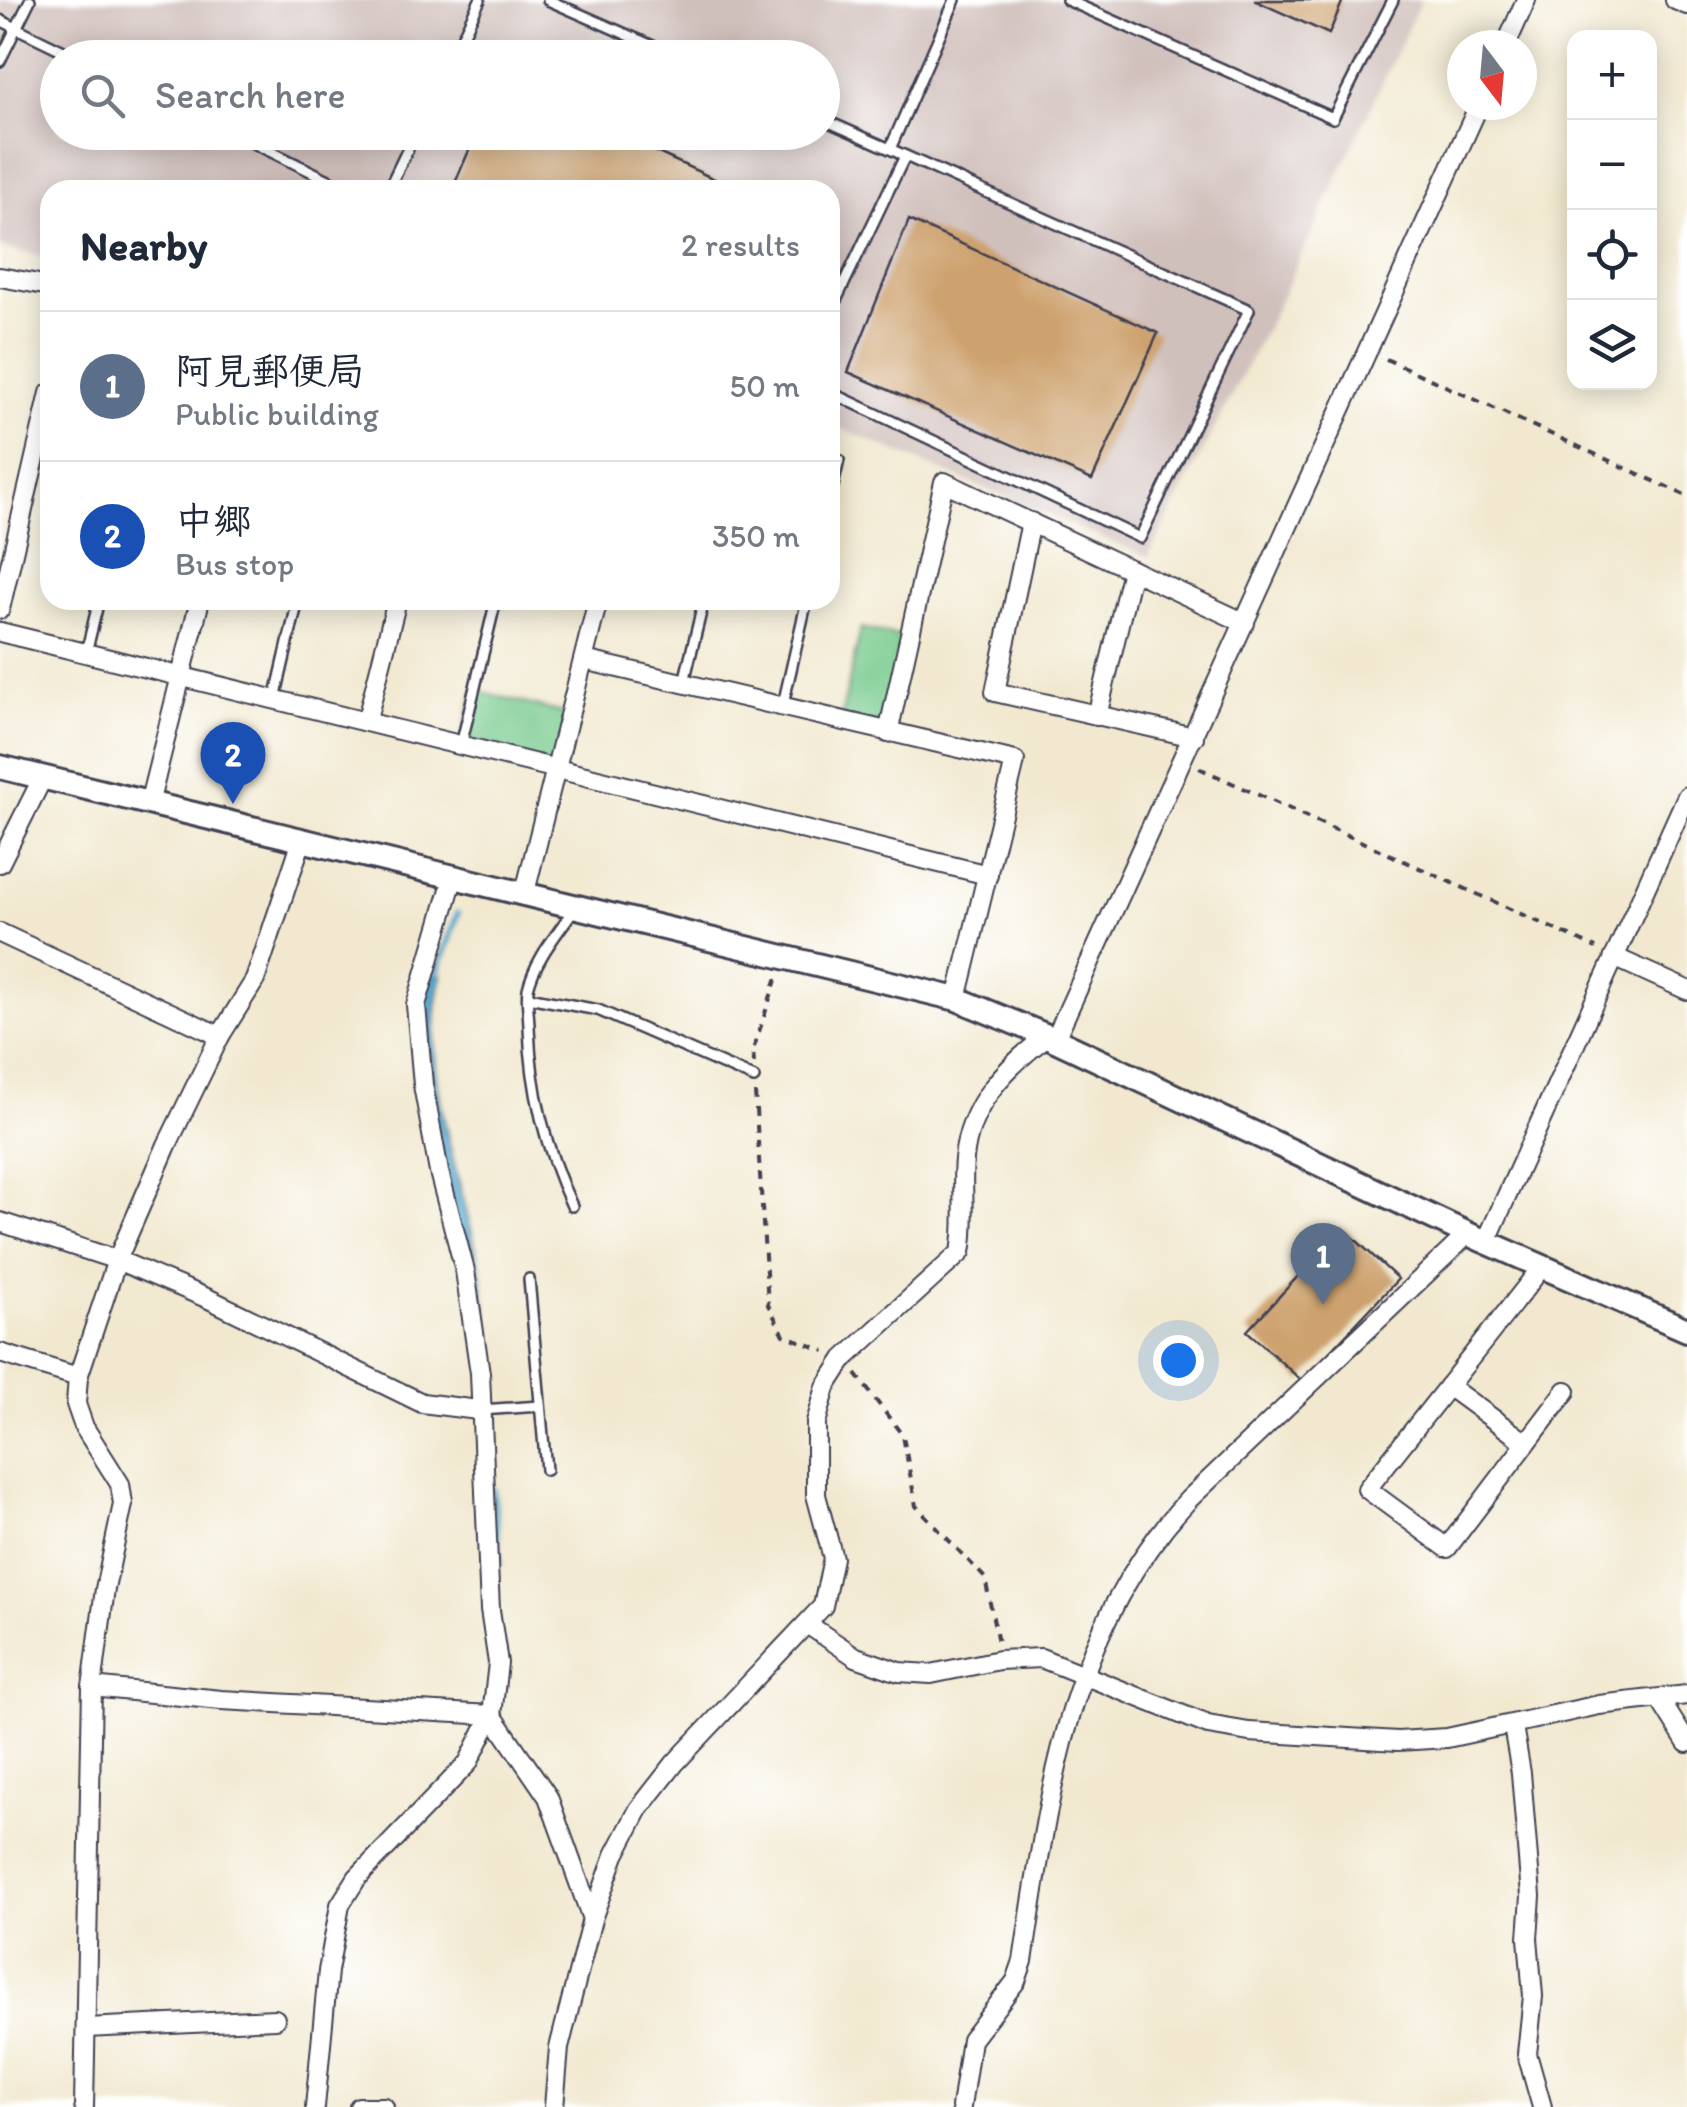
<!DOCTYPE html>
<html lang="en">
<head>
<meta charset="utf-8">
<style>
	:root { --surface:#fff; --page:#f6f6f7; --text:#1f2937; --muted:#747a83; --line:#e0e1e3; --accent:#c8321e }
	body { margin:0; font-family:Itim,"Klee One",sans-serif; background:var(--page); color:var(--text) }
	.controls { position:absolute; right:30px; top:30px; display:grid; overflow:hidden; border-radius:20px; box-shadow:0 5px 25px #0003 }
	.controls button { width:90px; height:90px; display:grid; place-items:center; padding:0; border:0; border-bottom:2px solid var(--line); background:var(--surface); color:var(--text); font:50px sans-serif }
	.compass { position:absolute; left:1447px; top:30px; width:90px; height:90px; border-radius:50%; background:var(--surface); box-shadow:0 5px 25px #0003; rotate:164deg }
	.you { position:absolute; left:1178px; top:1360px; width:35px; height:35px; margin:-25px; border:8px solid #fff; border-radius:50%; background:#1a73e8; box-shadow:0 0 0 15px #1a73e833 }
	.badge { display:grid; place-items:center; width:65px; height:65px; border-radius:50%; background:var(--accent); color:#fff; font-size:32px; font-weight:700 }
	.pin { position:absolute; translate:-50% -82px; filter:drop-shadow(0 2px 5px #0008) }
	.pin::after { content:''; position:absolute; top:52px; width:35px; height:30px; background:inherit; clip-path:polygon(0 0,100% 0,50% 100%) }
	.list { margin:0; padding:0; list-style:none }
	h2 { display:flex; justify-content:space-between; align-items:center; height:130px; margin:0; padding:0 40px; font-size:42px }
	h2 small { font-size:32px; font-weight:400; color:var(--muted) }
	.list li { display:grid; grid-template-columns:65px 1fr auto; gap:30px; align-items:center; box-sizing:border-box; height:150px; padding:0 40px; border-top:2px solid var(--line) }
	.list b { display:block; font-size:38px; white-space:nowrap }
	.list p { margin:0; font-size:32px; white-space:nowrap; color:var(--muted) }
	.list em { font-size:32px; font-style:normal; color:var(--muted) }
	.icon { flex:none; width:55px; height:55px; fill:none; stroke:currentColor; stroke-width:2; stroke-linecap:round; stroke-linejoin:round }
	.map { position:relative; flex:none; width:1687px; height:2107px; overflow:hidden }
	.search { position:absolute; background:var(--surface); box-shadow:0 5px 25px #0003; left:40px; top:40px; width:800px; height:110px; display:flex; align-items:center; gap:25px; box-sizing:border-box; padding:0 35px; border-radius:55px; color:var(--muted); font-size:38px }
	.panel { position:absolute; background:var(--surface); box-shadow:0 5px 25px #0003; left:40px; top:180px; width:800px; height:430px; border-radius:30px }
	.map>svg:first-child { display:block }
	.industrial { fill:#d0c0bc; fill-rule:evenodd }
	.green { fill:#77ca8d; stroke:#4c7664; stroke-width:2.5 }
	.water { fill:#53a9cf; stroke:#3a6685; stroke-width:2.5 }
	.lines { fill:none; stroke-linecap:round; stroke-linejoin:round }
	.stream { stroke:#53a9cf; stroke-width:6 }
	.building { fill:#cda26e }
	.service-casing { stroke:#414051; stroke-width:14 }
	.minor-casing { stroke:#414051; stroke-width:22 }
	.tertiary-casing { stroke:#414051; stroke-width:28 }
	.path { stroke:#414051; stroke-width:4; stroke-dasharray:8 8; stroke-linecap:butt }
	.service { stroke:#fff; stroke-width:9 }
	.minor { stroke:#fff; stroke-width:18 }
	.tertiary { stroke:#fff; stroke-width:22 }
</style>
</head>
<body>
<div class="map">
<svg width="1687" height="2107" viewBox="0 0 1687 2107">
	<rect width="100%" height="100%" fill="#fff"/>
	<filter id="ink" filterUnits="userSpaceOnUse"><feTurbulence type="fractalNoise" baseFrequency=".01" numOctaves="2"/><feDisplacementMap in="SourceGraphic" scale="20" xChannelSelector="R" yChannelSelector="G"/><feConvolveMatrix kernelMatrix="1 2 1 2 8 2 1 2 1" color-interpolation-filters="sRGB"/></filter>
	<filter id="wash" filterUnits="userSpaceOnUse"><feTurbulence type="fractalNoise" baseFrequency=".0048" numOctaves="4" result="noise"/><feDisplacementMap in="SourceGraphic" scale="40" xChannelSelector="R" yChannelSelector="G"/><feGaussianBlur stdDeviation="2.25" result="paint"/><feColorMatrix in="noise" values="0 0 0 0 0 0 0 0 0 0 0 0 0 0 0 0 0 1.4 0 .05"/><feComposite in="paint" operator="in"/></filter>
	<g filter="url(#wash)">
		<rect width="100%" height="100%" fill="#f1e8cf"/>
		<path class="industrial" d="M0 0H1421L1275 311 1148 557 830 424V190H50V258L0 247ZM58 58H822V132H58Z"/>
		<g class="green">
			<polygon points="861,628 909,639 888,733 840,722"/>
			<polygon points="474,690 570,715 557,768 461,745"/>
		</g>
		<path class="water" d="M430 975H442C417 1075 461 1172 480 1269 486 1301 489 1335 493 1368L483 1364 428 1089 422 1008Z"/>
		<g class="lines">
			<g class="stream">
				<polyline points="435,979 458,913"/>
				<polyline points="493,1489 500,1562"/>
			</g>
		</g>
		<g id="blocks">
			<g class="building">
				<polygon points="1254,0 1343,0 1329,34"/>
				<polygon points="516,41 551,58 509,58"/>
				<polygon points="477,132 643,132 639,144 738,190 452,190"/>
				<polygon points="909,220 1158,333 1092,480 848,372"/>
				<polygon points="1343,1228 1398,1279 1302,1381 1247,1331"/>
			</g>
		</g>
	</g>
	<g filter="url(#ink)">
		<use href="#blocks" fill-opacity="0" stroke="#414051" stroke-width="2.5"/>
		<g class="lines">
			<g class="service-casing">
				<g id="service">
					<polyline points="548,0 680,58"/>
					<polyline points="1067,0 1333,118 1393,0"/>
					<polyline points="0,20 78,58"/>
					<polyline points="452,58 480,0"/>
					<polyline points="0,61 30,0"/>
					<polyline points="822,119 890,149 955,0"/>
					<polyline points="231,132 349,190"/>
					<polyline points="388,190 416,132"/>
					<polyline points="830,313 905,156"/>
					<polyline points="830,392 1140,538 1249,310 890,149"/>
					<polyline points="830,458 839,460 830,499"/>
					<polyline points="86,653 99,600"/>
					<polyline points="684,682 704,600"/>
					<polyline points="275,699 298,600"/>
					<polyline points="782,709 807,600"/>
					<polyline points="461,745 496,600"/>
					<polyline points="528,997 598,1010 754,1078"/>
					<path d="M572 1206C545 1148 531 1091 529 1027 529 1015 526 1000 528 989 535 959 558 933 574 909"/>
					<polyline points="529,1279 546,1470"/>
					<polyline points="481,1410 540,1406"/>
				</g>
			</g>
			<g class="minor-casing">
				<g id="minor">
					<polyline points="1675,0 1687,5"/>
					<polyline points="1506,45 1526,0"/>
					<polyline points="0,277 50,286"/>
					<polyline points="1031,522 995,692 1194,737"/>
					<polyline points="0,609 50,393"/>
					<polyline points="0,632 988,875"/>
					<polyline points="584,660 1015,761 957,999"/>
					<polyline points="1097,716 1132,570"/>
					<polyline points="367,719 397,600"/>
					<polyline points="888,733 944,482 1245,623"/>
					<polyline points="149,804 200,600"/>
					<polyline points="0,863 43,777"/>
					<polyline points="524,896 598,600"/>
					<polyline points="0,933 220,1036"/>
					<polyline points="1614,957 1687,990"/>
					<polyline points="1055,1039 1479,105"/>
					<polyline points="0,1222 117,1260 209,1299 422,1403 478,1410"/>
					<polyline points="1486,1242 1687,796"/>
					<polyline points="1542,1267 1367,1489 1447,1548 1566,1391"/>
					<polyline points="0,1353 78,1377"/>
					<polyline points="1448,1386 1526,1443"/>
					<polyline points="807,1624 856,1657 899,1672 931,1674 999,1660 1041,1658 1208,1725 1249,1732 1398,1741 1447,1738 1599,1705 1687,1695"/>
					<polyline points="92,1687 221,1700 492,1715"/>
					<polyline points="1660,1700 1687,1743"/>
					<polyline points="492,1715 548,1797 592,1919"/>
					<polyline points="1513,1726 1521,1773 1531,1896 1528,1938 1533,1996 1527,2054 1542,2107"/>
					<polyline points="86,2028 275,2019"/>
					<polyline points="84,2107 92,1687 105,1589 123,1504 120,1484 84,1427 76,1404 78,1377 117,1260 167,1145 220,1036 255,980 302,840"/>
					<polyline points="315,2107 328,1971 340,1905 357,1878 468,1763 492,1715 498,1663 490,1610 480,1373 465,1271 439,1172 423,1085 416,1005 453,879"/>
					<polyline points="359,2107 384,2107"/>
					<path d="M554 2107 559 2048 592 1919 615 1855 639 1809 675 1763 823 1606 833 1558 816 1495V1423L826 1387 844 1359 961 1252C967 1221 961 1190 964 1159 969 1104 1006 1067 1047 1036"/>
					<path d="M961 2107 971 2040 1016 1981 1023 1961C1049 1794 1068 1628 1189 1499L1468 1234"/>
				</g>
			</g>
			<g class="tertiary-casing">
				<polyline id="tertiary" points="0,767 957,999 1047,1036 1468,1234 1687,1330"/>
			</g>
			<g class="path">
				<polyline points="1386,359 1687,496"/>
				<polyline points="1199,768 1596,948"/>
				<polyline points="754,1063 753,1050 777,977"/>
				<polyline points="755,1093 768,1305 784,1335 825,1351"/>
				<polyline points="856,1374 903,1436 916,1506 985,1578 998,1643"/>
			</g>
			<use href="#service" class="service"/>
			<use href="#minor" class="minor"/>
			<use href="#tertiary" class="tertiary"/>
		</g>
	</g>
</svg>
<div class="controls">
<button>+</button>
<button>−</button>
<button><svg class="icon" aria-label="locate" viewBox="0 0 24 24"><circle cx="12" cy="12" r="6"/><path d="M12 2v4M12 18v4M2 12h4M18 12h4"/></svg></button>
<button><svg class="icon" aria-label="layers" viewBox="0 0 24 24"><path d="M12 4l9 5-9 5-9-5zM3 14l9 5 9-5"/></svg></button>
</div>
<svg class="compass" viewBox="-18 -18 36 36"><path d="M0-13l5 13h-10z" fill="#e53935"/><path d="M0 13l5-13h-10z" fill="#747a83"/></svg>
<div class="you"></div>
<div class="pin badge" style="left:1323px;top:1305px;background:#5c6f8a">1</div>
<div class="pin badge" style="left:233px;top:804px;background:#1a4fb4">2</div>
<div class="search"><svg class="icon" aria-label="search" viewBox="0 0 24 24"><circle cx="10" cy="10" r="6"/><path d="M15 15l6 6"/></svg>Search here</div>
<section class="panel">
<h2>Nearby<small>2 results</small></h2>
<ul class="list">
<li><span class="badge" style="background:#5c6f8a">1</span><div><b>阿見郵便局</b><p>Public building</p></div><em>50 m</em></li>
<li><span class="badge" style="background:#1a4fb4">2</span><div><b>中郷</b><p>Bus stop</p></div><em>350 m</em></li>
</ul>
</section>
</div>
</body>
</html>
